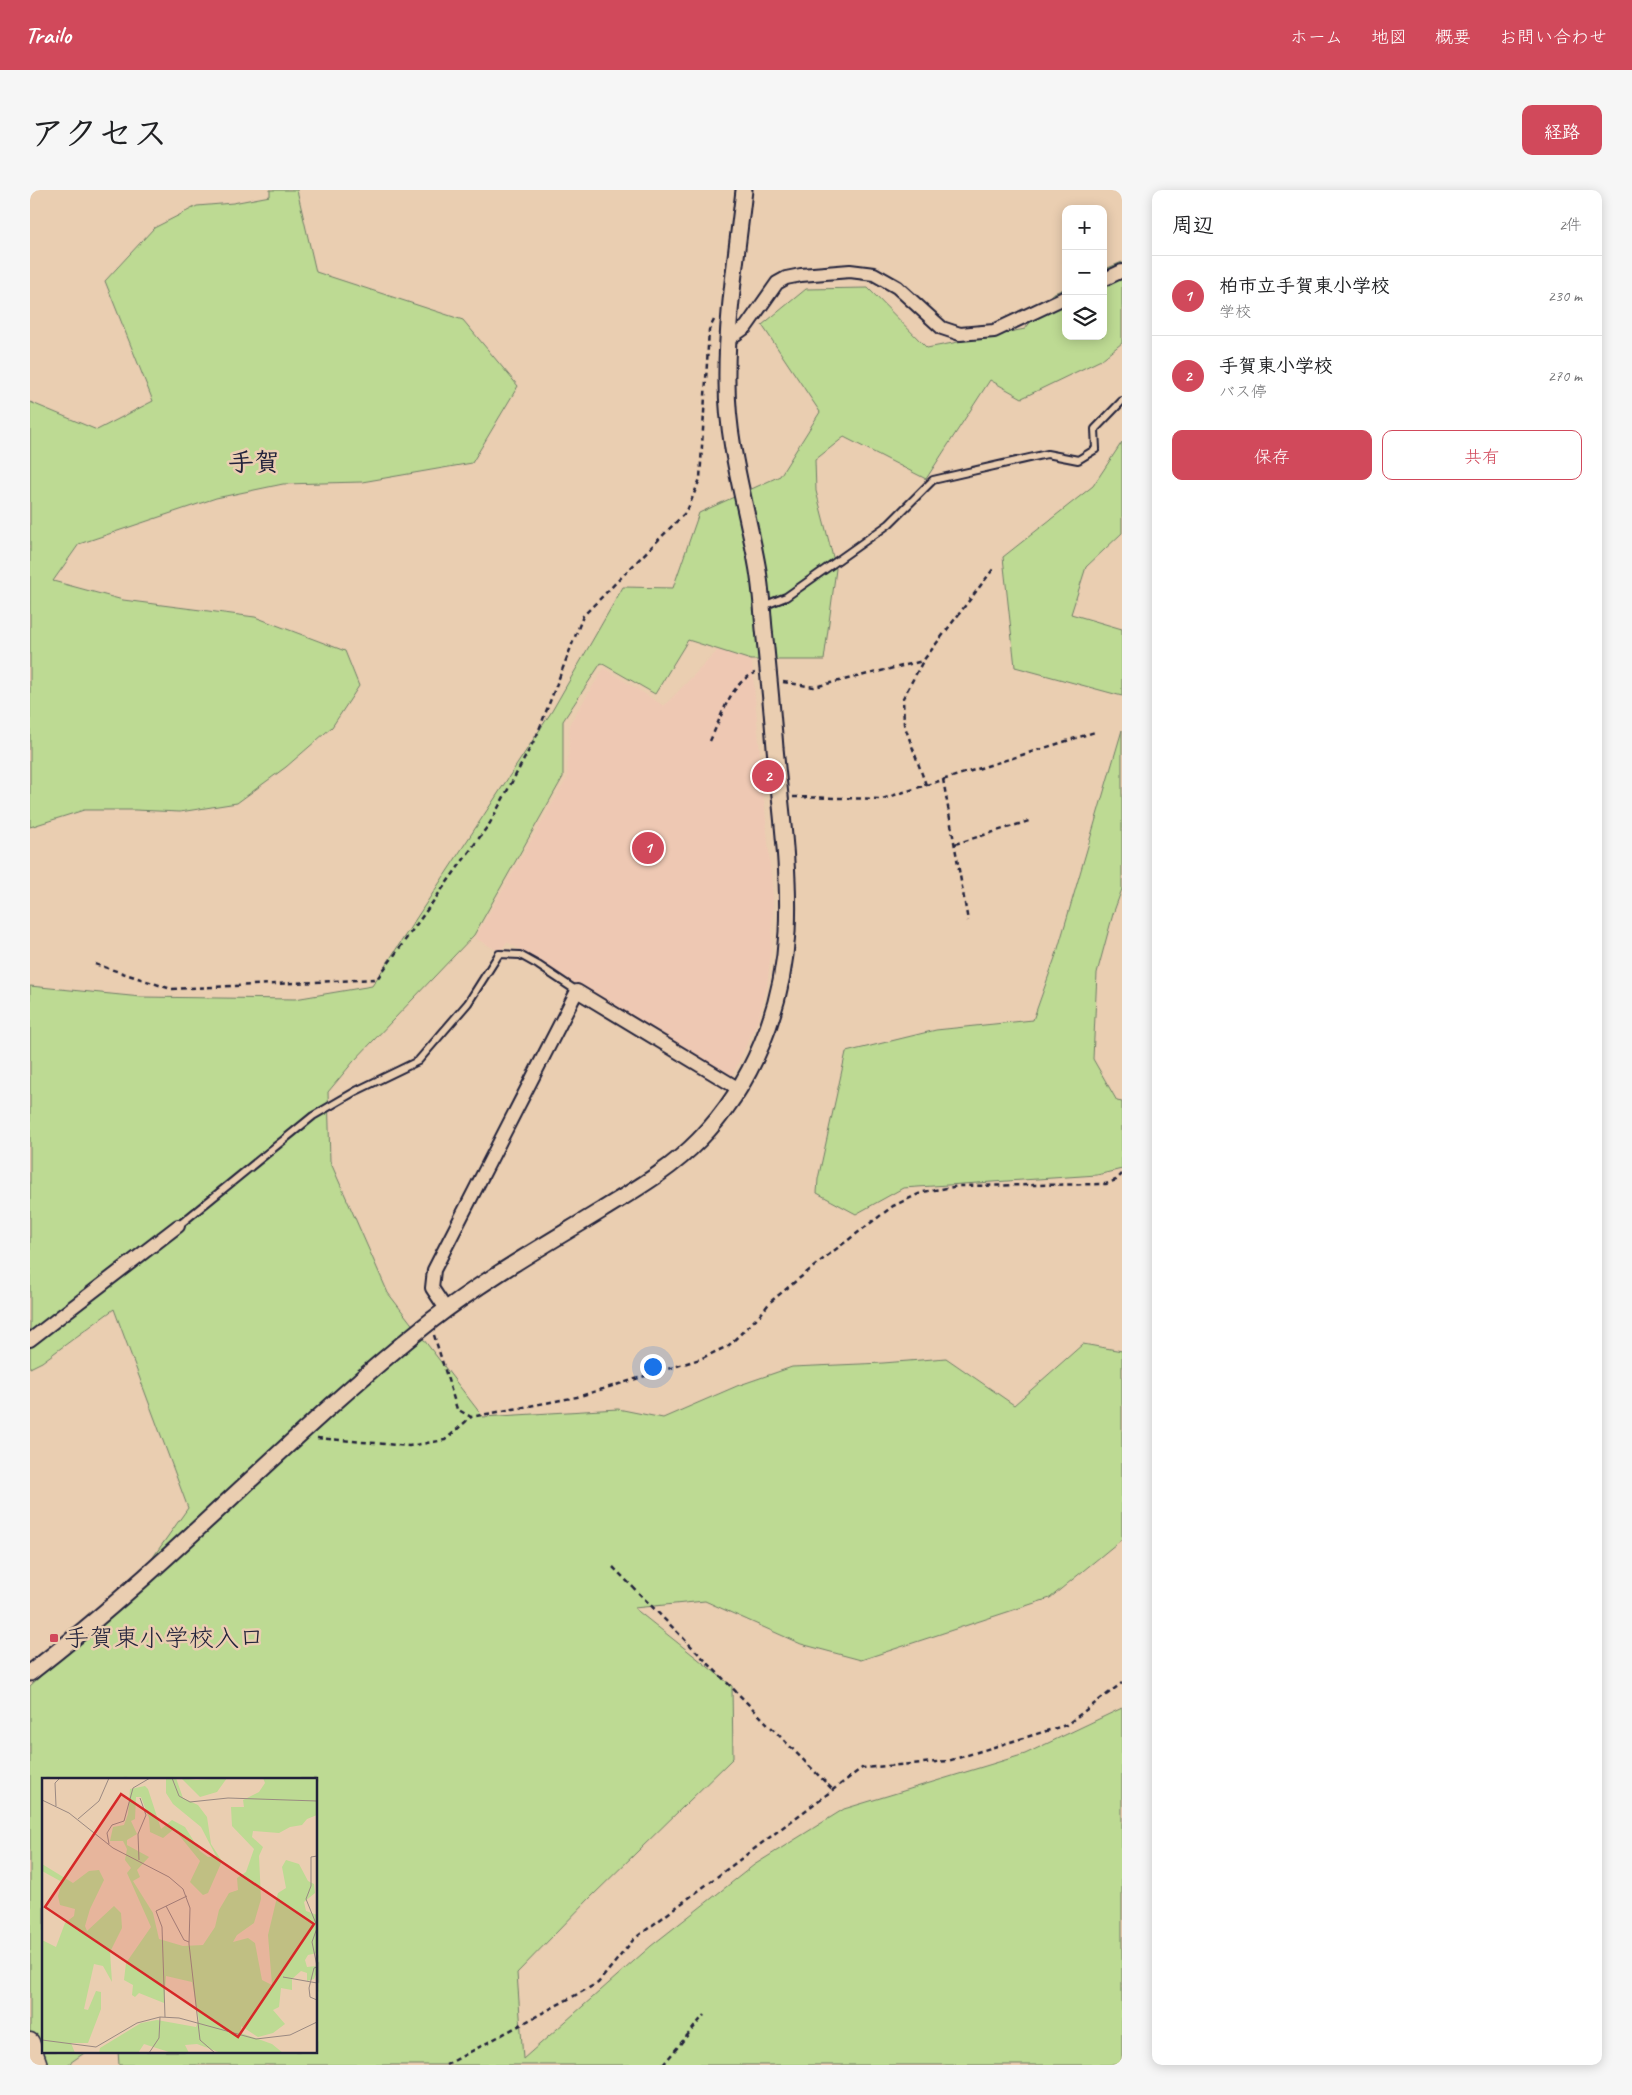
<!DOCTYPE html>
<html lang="ja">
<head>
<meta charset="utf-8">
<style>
	:root { --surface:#fff; --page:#f6f6f6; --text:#202124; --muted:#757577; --line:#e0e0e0; --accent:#d1495b }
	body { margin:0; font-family:Caveat,"Klee One",sans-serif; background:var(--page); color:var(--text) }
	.controls { position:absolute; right:15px; top:15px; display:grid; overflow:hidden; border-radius:10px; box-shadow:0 2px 12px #0003 }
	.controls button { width:45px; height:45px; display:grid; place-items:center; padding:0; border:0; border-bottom:1px solid var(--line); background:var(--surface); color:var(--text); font:25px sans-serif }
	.you { position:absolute; left:622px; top:1176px; width:18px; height:18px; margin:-12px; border:4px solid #fff; border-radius:50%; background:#1a73e8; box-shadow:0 0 0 8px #1a73e833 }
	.badge { display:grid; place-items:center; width:32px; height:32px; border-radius:50%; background:var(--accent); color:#fff; font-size:16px; font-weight:700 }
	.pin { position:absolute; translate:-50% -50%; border:2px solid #fff; box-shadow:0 1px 5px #0006 }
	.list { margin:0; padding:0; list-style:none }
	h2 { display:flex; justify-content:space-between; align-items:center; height:65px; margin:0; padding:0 20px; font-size:21px }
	h2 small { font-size:16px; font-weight:400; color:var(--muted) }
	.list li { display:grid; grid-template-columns:32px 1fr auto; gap:15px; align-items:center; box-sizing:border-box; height:80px; padding:0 20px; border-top:1px solid var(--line) }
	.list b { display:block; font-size:19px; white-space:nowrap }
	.list p { margin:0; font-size:16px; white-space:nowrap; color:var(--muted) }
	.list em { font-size:16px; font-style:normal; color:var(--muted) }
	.actions { display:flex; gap:10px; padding:15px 20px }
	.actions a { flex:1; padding:11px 0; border:1px solid var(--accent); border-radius:10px; text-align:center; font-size:18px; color:var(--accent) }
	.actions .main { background:var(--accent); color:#fff }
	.icon { flex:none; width:28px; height:28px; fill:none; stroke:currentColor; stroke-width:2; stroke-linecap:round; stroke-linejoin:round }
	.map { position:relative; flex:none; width:1092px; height:1875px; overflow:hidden; border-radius:10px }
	header { display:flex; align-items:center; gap:30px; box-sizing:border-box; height:70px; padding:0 25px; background:var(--accent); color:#fff }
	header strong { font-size:24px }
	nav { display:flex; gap:28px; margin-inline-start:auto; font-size:18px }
	.intro { display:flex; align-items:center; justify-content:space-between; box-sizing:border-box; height:120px; padding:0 30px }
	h1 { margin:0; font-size:35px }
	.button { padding:12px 22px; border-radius:10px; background:var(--accent); color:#fff; font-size:18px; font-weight:700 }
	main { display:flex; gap:30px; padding:0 30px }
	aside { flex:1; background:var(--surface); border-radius:10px; box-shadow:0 2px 12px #0003 }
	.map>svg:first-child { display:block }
	.built { fill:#eec8b3 }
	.green { fill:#bdda93; stroke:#707e67 }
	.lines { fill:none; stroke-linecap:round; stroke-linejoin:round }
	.service-casing { stroke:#22223b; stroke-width:10 }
	.minor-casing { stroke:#22223b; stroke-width:16 }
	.tertiary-casing { stroke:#22223b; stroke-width:19 }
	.secondary-casing { stroke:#22223b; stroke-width:21 }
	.path { stroke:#22223b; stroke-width:2.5; stroke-dasharray:5 4; stroke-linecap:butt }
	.service { stroke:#eaceb1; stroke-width:6 }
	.minor { stroke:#eaceb1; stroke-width:12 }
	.tertiary { stroke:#eaceb1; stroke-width:15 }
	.secondary { stroke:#eaceb1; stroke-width:18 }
	.poi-dot { fill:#d1495b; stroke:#eaceb1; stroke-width:2 }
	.labels { text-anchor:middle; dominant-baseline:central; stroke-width:5; stroke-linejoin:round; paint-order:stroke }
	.poi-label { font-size:25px; fill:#22223b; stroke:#eaceb1; text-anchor:start }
	.neighbourhood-label { font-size:26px; font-weight:bold; fill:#22223b; stroke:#eaceb1 }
	.inset-road { fill:none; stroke:#9a8982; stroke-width:1 }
	.view { fill:#d62828; fill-opacity:0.15; stroke:#d62828; stroke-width:2.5 }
	.inset-edge { fill:none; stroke:#22223b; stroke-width:2.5 }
</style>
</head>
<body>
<header>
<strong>Trailo</strong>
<nav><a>ホーム</a><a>地図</a><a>概要</a><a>お問い合わせ</a></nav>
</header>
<div class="intro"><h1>アクセス</h1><a class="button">経路</a></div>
<main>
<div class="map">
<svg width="1092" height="1875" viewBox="0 0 1092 1875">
	<rect width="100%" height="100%" fill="#eaceb1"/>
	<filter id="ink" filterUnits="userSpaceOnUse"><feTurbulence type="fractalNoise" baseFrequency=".02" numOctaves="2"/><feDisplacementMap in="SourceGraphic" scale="10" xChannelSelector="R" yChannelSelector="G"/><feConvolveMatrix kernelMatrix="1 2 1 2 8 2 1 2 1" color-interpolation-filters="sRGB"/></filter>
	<g filter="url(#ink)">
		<polygon class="built" points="718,429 743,708 742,754 737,796 729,828 701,888 477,752 470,762 445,748 537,588 540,533 574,478 634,516"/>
		<g class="green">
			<polygon points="240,0 267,0 286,82 433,130 488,196 442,273 332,292 253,294 186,308 49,354 23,391 93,410 225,427 315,461 329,496 302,537 256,577 207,613 150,622 105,620 54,620 0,637 0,212 67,240 123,211 75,91 124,38 167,16 203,13 240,6"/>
			<polygon points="1092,72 1092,153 1071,170 992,208 960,190 896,289 814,247 785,270 786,301 806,379 794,470 721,470 658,450 625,504 571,473 533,531 533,587 444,745 323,872 298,902 300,971 358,1103 453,1227 588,1219 633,1228 707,1196 762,1177 853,1173 916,1168 984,1215 1053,1154 1092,1161 1092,1349 1020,1408 831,1470 771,1454 675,1411 604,1418 702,1496 703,1568 560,1708 487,1783 493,1869 621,1756 724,1675 814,1619 995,1564 1092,1518 1092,1875 89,1875 88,1861 286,1861 286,1589 14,1589 14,1861 57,1861 37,1875 0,1875 0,1496 94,1408 158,1318 84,1119 12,1172 0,1178 0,796 111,807 265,809 342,796 522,521 593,397 643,398 669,323 750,286 790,222 732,135 776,99 838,98 897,158 995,139 1022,104 1036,98 1036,146 1073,146 1073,80"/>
			<polygon points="1092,252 1092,343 1056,377 1041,424 1092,439 1092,506 985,477 973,367 1063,296"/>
			<polygon points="1092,540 1092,699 1083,724 1067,783 1063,869 1087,911 1092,912 1092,979 1067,985 873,998 826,1024 787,1003 788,989 816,862 906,840 1003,830 1027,762"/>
		</g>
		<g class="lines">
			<g class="service-casing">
				<g id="service">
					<polyline points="733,416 756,407 859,334 903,290 1017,264 1048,270 1066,259 1065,239 1092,211"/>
					<polyline points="148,1036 283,926 326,901 388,871 438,813 469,764 490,765 508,775 547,801"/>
				</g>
			</g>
			<g class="minor-casing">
				<g id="minor">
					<polyline points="1073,90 1092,81"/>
					<polyline points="699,149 716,137 747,93 756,88 771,85 820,81 844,84 867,97 912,138 930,144 964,141 1036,107"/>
					<polyline points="416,1119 402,1098 404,1080 547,801 709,899"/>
					<polyline points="0,1150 148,1036"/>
				</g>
			</g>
			<g class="tertiary-casing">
				<path id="tertiary" d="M0 1483C142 1374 262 1241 402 1130 455 1089 515 1055 572 1020 606 999 641 979 669 950 723 895 753 818 757 742 760 681 751 619 745 558 742 518 738 478 734 439 732 417 731 396 727 375 716 314 697 255 697 193 696 129 707 64 714 0"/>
			</g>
			<g class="secondary-casing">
				<polyline id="secondary" points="0,1852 8,1875"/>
			</g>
			<g class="path">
				<polyline points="753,492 784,497 893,471"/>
				<path d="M680 551C691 528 700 493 725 483"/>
				<polyline points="913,589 938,731"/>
				<polyline points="896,595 874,534 873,508 893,471 964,378"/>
				<polyline points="763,607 852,609 1065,542"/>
				<polyline points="925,654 999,631"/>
				<polyline points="65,774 141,799 347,789 460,633 507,545 553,426 657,321 670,289 679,140 685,128"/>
				<polyline points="404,1145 427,1219 441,1227 547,1207 670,1169 698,1156 731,1124 740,1112 797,1066 863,1016 893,1002 929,996 1076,994 1086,990 1092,984"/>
				<polyline points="287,1248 379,1256 415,1250 441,1227"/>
				<polyline points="583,1377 803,1600"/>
				<polyline points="416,1875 568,1793 604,1749 832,1578 918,1571 1036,1535 1092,1493"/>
				<polyline points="633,1875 674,1825"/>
			</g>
			<use href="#service" class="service"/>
			<use href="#minor" class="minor"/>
			<use href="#tertiary" class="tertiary"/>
			<use href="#secondary" class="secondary"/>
		</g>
	</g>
	<rect class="poi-dot" x="19" y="1443" width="10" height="10" rx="2.5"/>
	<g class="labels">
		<g class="poi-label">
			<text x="34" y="1448">手賀東小学校入口</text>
		</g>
		<g class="neighbourhood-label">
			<text x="224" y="272">手賀</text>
		</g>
	</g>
	<g transform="translate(12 1588)">
		<rect width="275" height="275" fill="#eaceb1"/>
		<path d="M124 0H134L141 20 156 27 165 39 169 66 180 83 166 115 161 117 148 104 158 83 132 51 121 60 108 54 107 40 99 19H94L93 41 89 43 95 56 85 62V67L107 79 95 92 98 99 91 103 111 135 117 161 141 168 161 167 173 149 177 132 187 115 196 112 195 100 204 94 212 71 190 48 189 29H202L201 22 217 14 223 5 221 0H275V37L265 41 260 47 248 49 237 55 211 53 210 59 221 69 217 78 219 121 212 145 195 157 191 164 206 160 213 165 220 202 230 207 226 157 236 115 244 110 240 89 244 82 257 86 266 103 272 106 273 115 262 124 264 133 275 137V175L266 177 263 182 265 189 275 188V194L272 201 265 203V195L259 193 250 201V212L239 210 237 229 231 232 243 246 231 255 216 259 199 248V255L230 266 241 275H179L155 266 143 267 147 275H130L102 266 96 275H57L58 270 99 245 115 242 154 249 157 242 150 204 124 198 122 225 97 215 93 219 90 217 91 207 82 202 84 185 109 149 85 95 89 90 83 82 85 71 81 63H68L71 49 82 47 86 36 88 11 103 8 106 11 119 51 130 42 143 49 158 73 166 79 174 78 159 49 131 26 124 15ZM139 0 154 2 185 0 175 14 158 19ZM0 86 31 105 47 93 57 92 62 102 48 131 43 148 45 153 72 128 79 135 80 150 68 174 70 204 61 188 52 186 42 231 46 232 54 213 59 214V231L46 265H29L33 275H0V162L14 169 23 145 32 138 33 131 18 127 16 118 20 104 0 93Z" fill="#bdda93"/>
		<path class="inset-road" d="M130 0 137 18 148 24 186 20 275 23M0 22 27 35 71 70 127 99 141 111 148 130 147 166 158 262 173 275M14 28 13 5 18 0M36 41 57 23 67 0M67 66 65 55 70 47 82 43 91 10 108 0M275 78 269 79V108L264 121 275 148M97 82 96 56 104 37 98 20M124 128 142 162 147 164M275 150 270 164 275 188M275 189 272 190 267 210 268 219 275 222M241 199 275 205M123 239 120 149 114 133 145 118M0 262 54 269 95 245 118 239 137 240 214 261 248 257 275 244M107 275 117 260 118 239"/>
		<path class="view" d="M79 16 272 146 196 259 3 129Z"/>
		<rect width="275" height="275" class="inset-edge"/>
	</g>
</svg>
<div class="controls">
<button>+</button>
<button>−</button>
<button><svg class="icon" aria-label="layers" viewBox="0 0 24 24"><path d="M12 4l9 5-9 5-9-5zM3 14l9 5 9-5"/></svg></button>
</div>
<div class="you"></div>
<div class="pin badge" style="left:618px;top:658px">1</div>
<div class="pin badge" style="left:738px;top:586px">2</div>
</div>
<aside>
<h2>周辺<small>2件</small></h2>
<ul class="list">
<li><span class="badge">1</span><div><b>柏市立手賀東小学校</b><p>学校</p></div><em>230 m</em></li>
<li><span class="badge">2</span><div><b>手賀東小学校</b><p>バス停</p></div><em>270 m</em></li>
</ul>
<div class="actions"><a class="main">保存</a><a>共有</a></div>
</aside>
</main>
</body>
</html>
